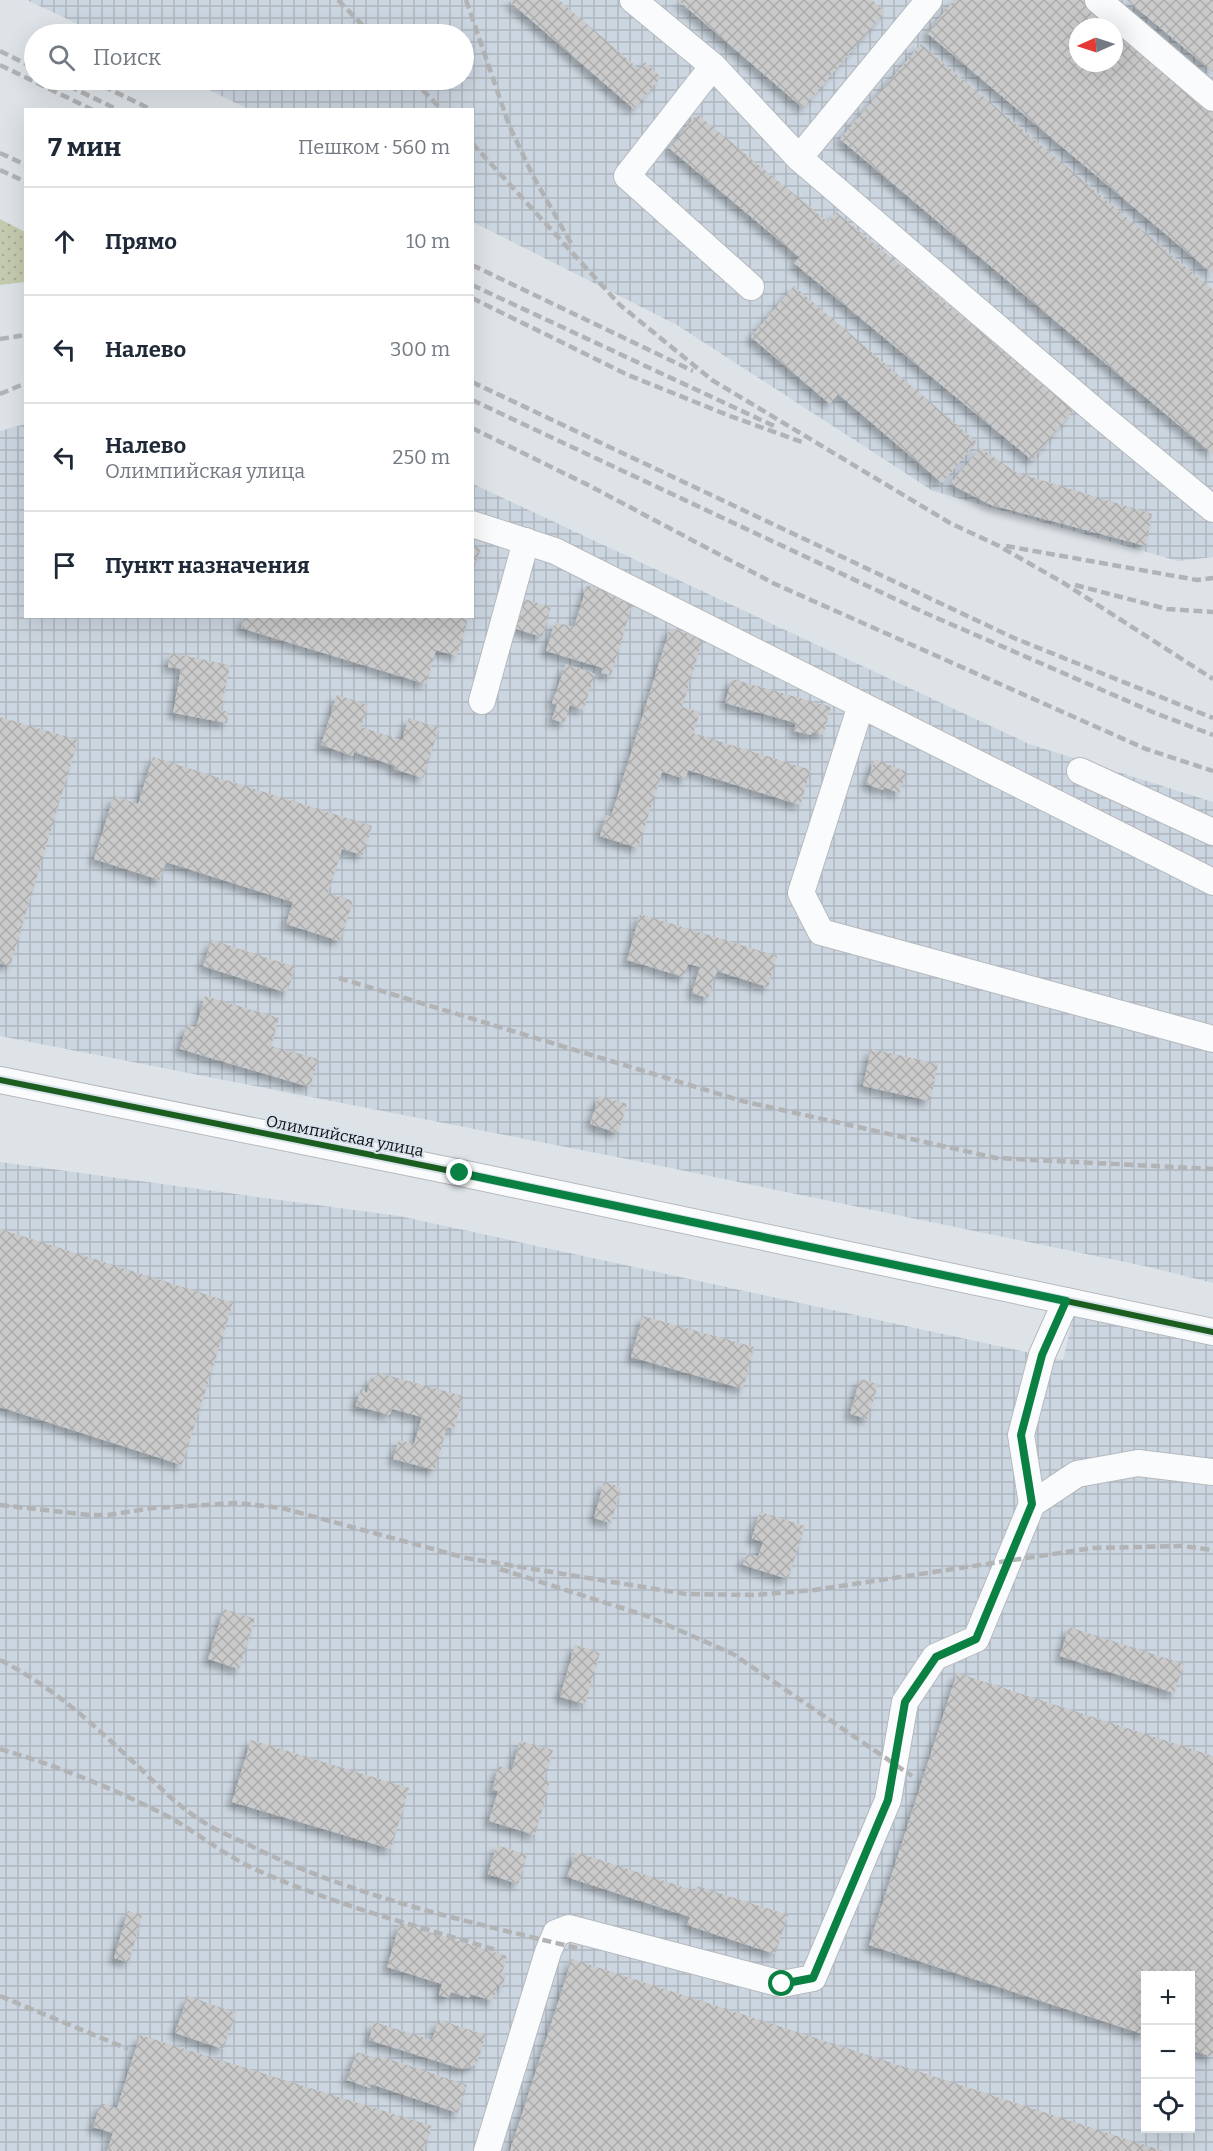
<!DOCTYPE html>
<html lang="ru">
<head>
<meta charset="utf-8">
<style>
	:root { --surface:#fff; --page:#f2f2f3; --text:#1f2937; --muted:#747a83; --line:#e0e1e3 }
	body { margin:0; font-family:Bitter,serif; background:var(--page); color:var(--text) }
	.controls { position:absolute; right:18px; bottom:18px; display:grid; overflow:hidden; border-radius:0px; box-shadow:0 6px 24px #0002 }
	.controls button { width:54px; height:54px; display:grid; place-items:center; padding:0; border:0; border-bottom:2px solid var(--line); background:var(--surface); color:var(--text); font:30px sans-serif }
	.compass { position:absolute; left:1069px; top:18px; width:54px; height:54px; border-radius:50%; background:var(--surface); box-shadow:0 6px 24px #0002; rotate:267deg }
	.stop { position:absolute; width:18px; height:18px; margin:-14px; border:4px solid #0b8043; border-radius:50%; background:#fff }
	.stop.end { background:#0b8043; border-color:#fff; box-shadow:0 2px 6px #0008 }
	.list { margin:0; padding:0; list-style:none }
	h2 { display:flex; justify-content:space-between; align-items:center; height:78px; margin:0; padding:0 24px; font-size:26px }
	h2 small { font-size:20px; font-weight:400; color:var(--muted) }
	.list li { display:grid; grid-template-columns:39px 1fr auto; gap:18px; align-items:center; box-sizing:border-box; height:108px; padding:0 24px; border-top:2px solid var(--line) }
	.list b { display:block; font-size:22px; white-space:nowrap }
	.list p { margin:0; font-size:20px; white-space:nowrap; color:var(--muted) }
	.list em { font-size:20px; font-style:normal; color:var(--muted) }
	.icon { flex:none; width:33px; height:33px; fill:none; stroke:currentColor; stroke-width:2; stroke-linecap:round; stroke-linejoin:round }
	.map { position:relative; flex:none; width:1213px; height:2151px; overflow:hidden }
	.search { position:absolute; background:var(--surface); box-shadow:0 6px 24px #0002; left:24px; top:24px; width:450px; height:66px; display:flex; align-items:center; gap:15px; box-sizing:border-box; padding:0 21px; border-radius:33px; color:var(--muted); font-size:22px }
	.panel { position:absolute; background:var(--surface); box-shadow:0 6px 24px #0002; left:24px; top:108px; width:450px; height:510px; border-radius:0px }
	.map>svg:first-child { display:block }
	.industrial { fill:url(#industrial-grid); fill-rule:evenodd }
	.park { fill:url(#park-dots) }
	.building { fill:url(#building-cross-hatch); fill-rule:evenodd; filter:url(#shadow) }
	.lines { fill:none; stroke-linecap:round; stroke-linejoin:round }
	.minor-casing { stroke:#b6b9bd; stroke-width:28 }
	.minor { stroke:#fafbfc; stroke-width:26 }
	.rail { stroke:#b2b3b5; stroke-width:4.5; stroke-dasharray:9 4.5; stroke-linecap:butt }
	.cycleway-casing { stroke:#dae3ec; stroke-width:10 }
	.cycleway { stroke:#1b5e20; stroke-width:6 }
	.route { stroke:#0b8043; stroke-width:8 }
	.labels { text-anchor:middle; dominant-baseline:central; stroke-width:4.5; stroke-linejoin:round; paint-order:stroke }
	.street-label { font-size:16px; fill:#0e1114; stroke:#dae3ec }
</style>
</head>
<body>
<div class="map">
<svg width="1213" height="2151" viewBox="0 0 1213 2151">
	<defs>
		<pattern id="industrial-grid" width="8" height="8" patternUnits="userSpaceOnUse" patternTransform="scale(1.5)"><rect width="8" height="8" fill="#ccd6e0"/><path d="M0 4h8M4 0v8" fill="none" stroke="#aeb7bf"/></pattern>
		<pattern id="park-dots" width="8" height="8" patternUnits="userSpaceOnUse" patternTransform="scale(1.5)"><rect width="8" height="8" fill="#c4cbae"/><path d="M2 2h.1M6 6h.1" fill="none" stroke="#a7ad95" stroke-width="1.8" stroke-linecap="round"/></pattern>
		<pattern id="building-cross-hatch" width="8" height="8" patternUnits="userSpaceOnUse" patternTransform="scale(1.5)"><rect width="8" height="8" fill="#cacacb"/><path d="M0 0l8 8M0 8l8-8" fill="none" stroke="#acacad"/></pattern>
		<filter id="shadow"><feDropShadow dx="-5.5" dy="5.5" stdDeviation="3" flood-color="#0004"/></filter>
	</defs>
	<rect width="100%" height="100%" fill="#dee3e8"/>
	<g class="industrial">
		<path d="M27 0H1213V557L1178 561 933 491 677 325 473 222 472 110 248 109 189 80H464V34H99ZM1078 27H1114V63H1078Z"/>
		<polygon points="25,424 26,616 472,616 473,484 1029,744 1213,802 1213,1283 1149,1267 627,1159 0,1036 0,431"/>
		<path d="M0 1162 399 1216 1063 1360 1074 1313 1213 1342V2151H0ZM1146 1976H1190V2128H1146Z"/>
	</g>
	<polygon class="park" points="0,219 25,232 25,282 0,285"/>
	<g class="building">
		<polygon points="508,0 559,0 639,69 645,62 661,77 634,109"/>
		<polygon points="678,0 872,0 885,12 803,108"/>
		<path d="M954 0H1091L1213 102V274L927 33ZM1078 27H1114V63H1078Z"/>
		<polygon points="1127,0 1213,0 1213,72"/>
		<polygon points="921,44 1213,290 1213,454 840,139"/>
		<polygon points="697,114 828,222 836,212 1074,409 1032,460 794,263 799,257 669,148"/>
		<polygon points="794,286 977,442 942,483 838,394 830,404 751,337"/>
		<polygon points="981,448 1015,472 1152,514 1146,546 991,505 950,484"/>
		<polygon points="472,545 481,548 476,562 472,561"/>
		<polygon points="587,585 634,599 611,675 601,673 603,668 546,651 555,622 574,627"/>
		<polygon points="521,598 551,607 542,637 513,628"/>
		<polygon points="244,616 469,616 457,656 436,650 426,684 241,628"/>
		<polygon points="670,628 703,638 682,707 700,712 693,733 811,770 800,805 688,770 686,779 662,772 638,848 600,836 606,815 611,817"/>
		<polygon points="171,653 230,665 221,710 229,712 227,723 173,713 181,669 168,667"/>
		<polygon points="566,664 595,674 583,710 570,705 564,723 552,719 557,705 552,703"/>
		<polygon points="732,679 831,707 823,735 812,732 811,735 794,731 796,723 725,703"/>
		<polygon points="337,695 368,705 361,727 402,740 409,718 439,728 423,778 394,769 395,766 354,752 353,756 321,745"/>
		<polygon points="0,717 78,740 10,966 0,963"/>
		<polygon points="153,757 372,826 363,855 342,849 328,893 353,901 340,941 286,924 293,902 166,862 160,880 94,859 114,796 138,804"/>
		<polygon points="875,759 907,772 899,793 884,787 883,790 866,784"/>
		<polygon points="640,914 777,956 768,987 717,971 708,998 692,993 700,967 688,964 684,977 627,960"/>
		<polygon points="212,940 295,967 287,993 203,966"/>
		<polygon points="205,996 279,1018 271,1046 318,1059 310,1087 180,1049 187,1025 196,1027"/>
		<polygon points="871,1049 938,1064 930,1101 863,1086"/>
		<polygon points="599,1096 627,1104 618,1133 590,1124"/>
		<polygon points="0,1229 233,1303 182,1465 0,1407"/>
		<polygon points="643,1316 754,1347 743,1389 631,1357"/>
		<polygon points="379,1373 463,1396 454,1429 447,1427 435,1470 393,1459 399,1440 414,1444 422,1417 392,1409 390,1415 356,1406 361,1388 367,1393 371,1378 377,1379"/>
		<polygon points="860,1379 878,1384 868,1419 850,1414"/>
		<polygon points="604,1482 621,1487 611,1523 594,1518"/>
		<polygon points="760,1512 805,1526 788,1579 743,1565 747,1553 758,1557 763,1542 752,1538"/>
		<polygon points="224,1609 255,1619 239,1669 208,1659"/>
		<polygon points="1069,1627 1184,1664 1174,1693 1060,1656"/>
		<polygon points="575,1645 600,1653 585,1704 560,1697"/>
		<polygon points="957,1673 1213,1756 1213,2057 1190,2050 1190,1976 1146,1976 1146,2035 869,1945"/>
		<polygon points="251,1740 409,1788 391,1849 232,1802"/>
		<polygon points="520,1741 553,1750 544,1780 550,1781 535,1835 489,1821 498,1791 492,1790 499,1766 512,1770"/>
		<polygon points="497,1845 527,1855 518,1884 488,1874"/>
		<polygon points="576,1852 695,1891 697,1886 788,1915 775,1954 687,1925 690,1917 567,1877"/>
		<polygon points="128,1911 142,1915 129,1962 114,1958"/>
		<polygon points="400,1923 507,1956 502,1973 506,1974 502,1987 497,1985 493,2001 470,1994 469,1998 451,1992 449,1998 439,1995 442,1984 387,1967"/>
		<polygon points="572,1959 1163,2151 510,2151"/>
		<polygon points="188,1996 236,2013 223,2049 175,2033"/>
		<polygon points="439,2020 486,2035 476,2065 462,2069 369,2040 374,2022 432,2040"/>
		<polygon points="140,2035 432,2126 424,2151 107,2151 113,2133 93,2127 101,2103 117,2108"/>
		<polygon points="357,2052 379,2059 380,2056 467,2085 458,2113 371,2084 370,2088 347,2080"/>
	</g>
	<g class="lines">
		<g class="minor-casing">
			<g id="minor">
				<polyline points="633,0 713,66 799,158 1102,417 1213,509"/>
				<polyline points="1098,0 1213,98"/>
				<polyline points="713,66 627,176 751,287"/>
				<polyline points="799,158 929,0"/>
				<polyline points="472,524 555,551 1213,882"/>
				<polyline points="482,701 526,541"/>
				<polyline points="861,705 801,893 821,932 1213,1039"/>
				<polyline points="1080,771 1213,832"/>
				<polyline points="0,1080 461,1173 1213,1332"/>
				<polyline points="1032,1504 1021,1435 1042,1355 1066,1301"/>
				<polyline points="487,2151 548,1952 556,1933 569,1928 782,1984 813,1978 888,1800 905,1702 935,1657 976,1639 1032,1504 1077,1474 1138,1463 1213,1472"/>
			</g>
		</g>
		<use href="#minor" class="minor"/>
		<g class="rail">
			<polyline points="338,0 371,34"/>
			<polyline points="466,0 509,125 533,176 572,245"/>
			<polyline points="0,51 34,68"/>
			<polyline points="0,65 93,110"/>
			<polyline points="57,80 118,110"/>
			<polyline points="91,80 152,110"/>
			<polyline points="413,80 442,110"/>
			<polyline points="472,143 620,305 712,380 950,523 997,545 1062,582 1213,679"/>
			<polyline points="0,153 26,165"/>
			<polyline points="0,170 26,182"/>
			<polyline points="472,265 693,371"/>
			<polyline points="472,285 774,426"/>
			<polyline points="472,298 628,375 730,416 802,442"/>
			<polyline points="0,339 26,335"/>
			<polyline points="472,382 1014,638 1213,718"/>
			<polyline points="0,394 26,383"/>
			<polyline points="472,400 923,612 1155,713 1213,735"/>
			<polyline points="472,428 590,486 775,584 1146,749 1213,771"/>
			<polyline points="1006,546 1197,580 1213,578"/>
			<polyline points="1075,585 1167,609 1213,612"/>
			<polyline points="339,978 742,1101 996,1158 1213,1169"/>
			<polyline points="0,1505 89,1515 108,1515 153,1508 238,1503 282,1508 466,1558 686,1594 754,1595 814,1590 1093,1548 1182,1546 1213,1550"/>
			<polyline points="500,1569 647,1616 733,1654 912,1776"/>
			<path d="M0 1660C49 1685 89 1720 129 1758 154 1781 175 1805 205 1823 217 1831 232 1837 245 1843 349 1896 465 1921 577 1948"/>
			<path d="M0 1749C58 1766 115 1789 169 1817 199 1834 227 1857 259 1871 335 1905 417 1926 496 1950"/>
			<polyline points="0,1996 128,2049"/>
		</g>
		<g class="cycleway-casing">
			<polyline id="cycleway" points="0,1080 461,1173 1213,1332"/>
		</g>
		<use href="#cycleway" class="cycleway"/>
	</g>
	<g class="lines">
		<polyline class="route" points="460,1173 1066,1301 1042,1355 1021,1435 1032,1504 976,1639 936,1657 905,1702 888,1800 813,1978 782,1984"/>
	</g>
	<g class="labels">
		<g class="street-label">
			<text transform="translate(345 1136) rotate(11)">Олимпийская улица</text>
		</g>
	</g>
</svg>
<div class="controls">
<button>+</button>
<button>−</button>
<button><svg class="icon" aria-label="locate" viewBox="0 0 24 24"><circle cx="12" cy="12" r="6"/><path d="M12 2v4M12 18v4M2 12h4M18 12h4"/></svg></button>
</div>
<svg class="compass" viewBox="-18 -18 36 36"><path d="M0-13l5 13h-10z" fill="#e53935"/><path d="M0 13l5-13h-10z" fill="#747a83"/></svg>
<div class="stop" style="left:782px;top:1984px"></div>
<div class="stop end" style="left:460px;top:1173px"></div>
<div class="search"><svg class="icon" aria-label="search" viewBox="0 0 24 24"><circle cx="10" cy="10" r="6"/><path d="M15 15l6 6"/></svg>Поиск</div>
<section class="panel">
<h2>7 мин<small>Пешком · 560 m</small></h2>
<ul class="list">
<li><svg class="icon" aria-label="ahead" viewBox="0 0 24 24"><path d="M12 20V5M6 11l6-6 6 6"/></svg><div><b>Прямо</b></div><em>10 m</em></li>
<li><svg class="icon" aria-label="left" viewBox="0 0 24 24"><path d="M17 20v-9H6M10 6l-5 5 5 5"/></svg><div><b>Налево</b></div><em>300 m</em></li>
<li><svg class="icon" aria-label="left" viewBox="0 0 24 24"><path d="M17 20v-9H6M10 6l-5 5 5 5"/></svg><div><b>Налево</b><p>Олимпийская улица</p></div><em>250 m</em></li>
<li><svg class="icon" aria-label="arrive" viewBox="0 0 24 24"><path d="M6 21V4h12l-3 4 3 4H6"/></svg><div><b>Пункт назначения</b></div></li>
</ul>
</section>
</div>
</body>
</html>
